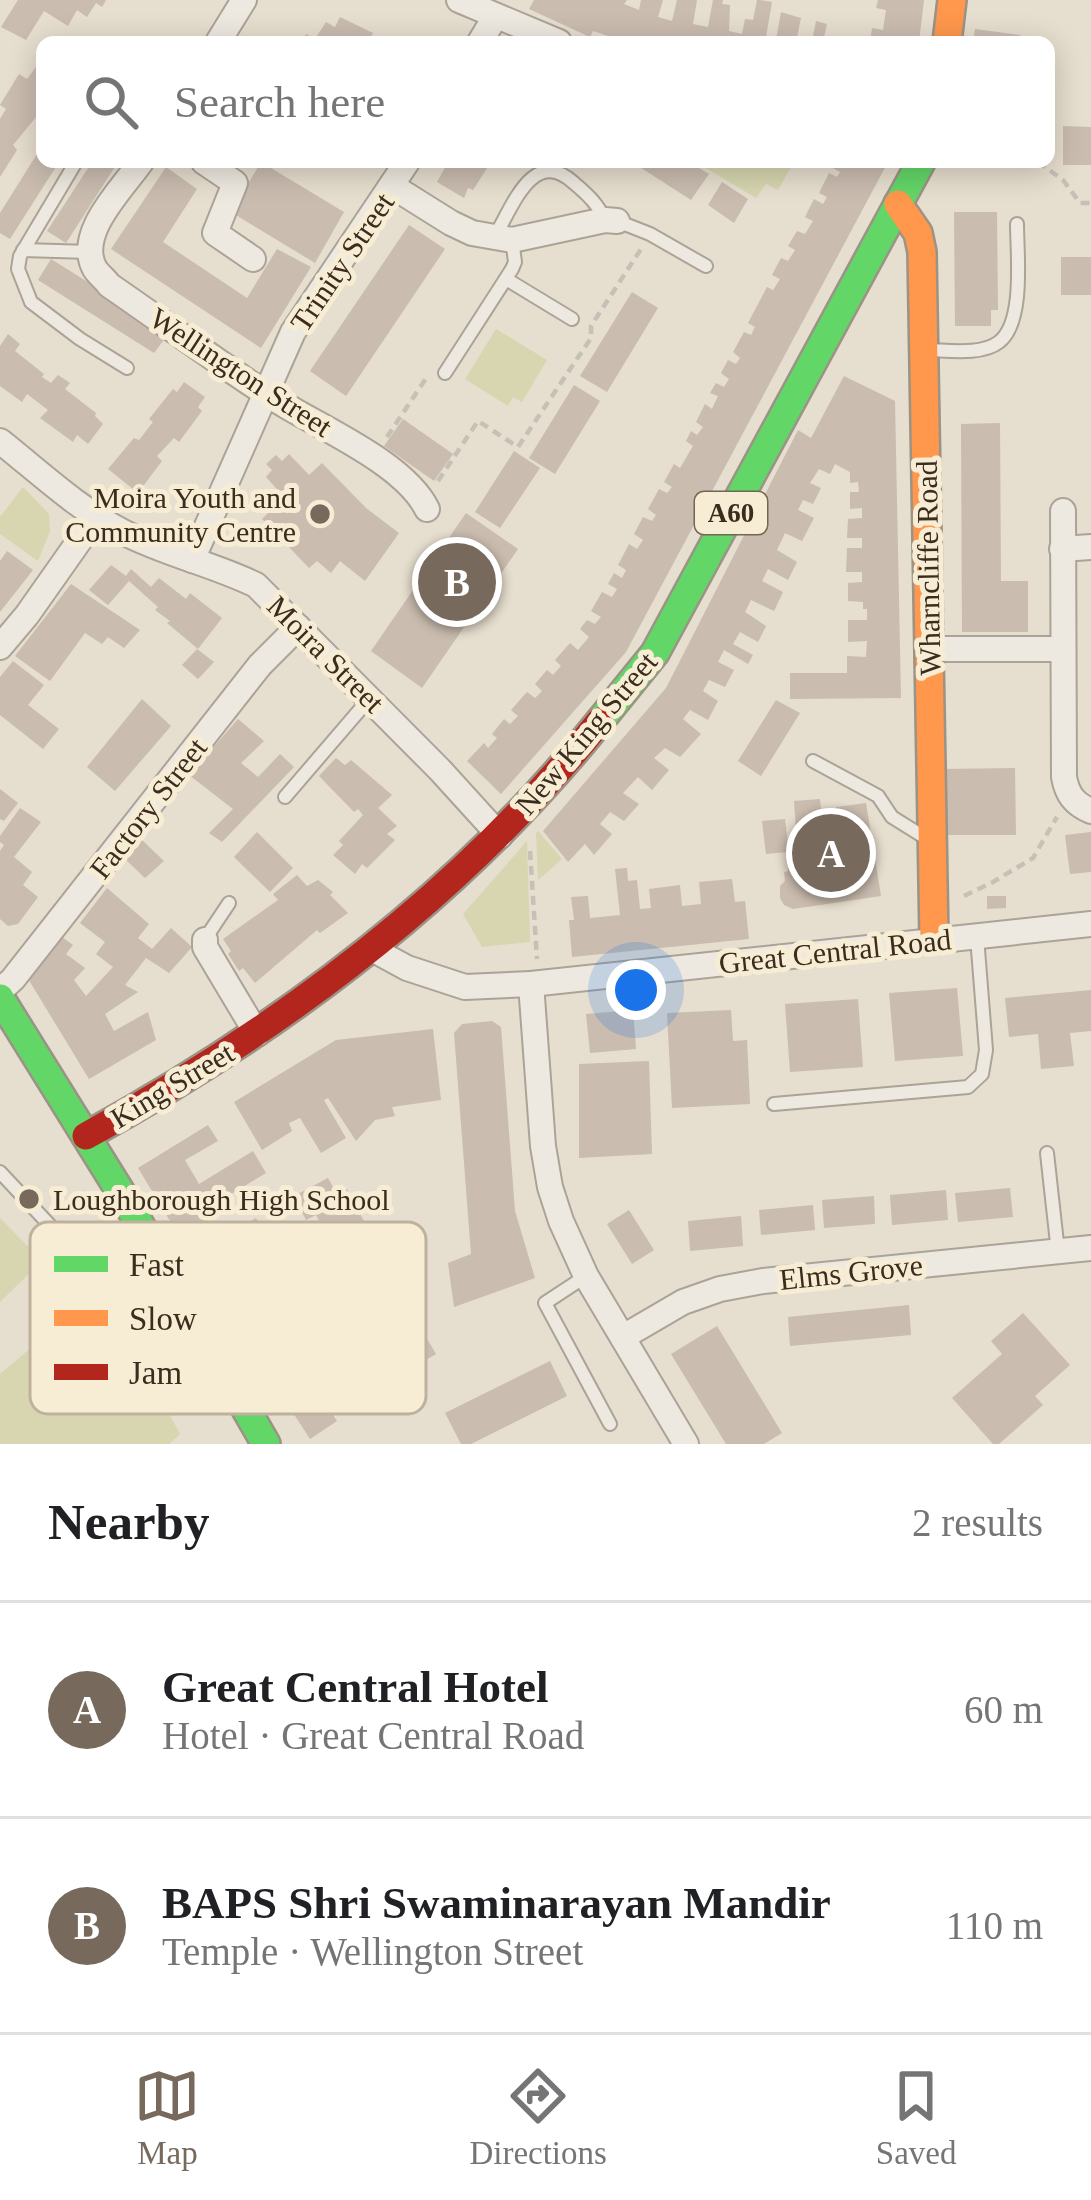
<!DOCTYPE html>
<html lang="en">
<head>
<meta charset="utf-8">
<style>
	:root { --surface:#fff; --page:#f2f2f2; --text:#202124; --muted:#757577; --line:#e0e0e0; --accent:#776a5c }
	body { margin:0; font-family:Georgia,serif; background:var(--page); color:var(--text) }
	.you { position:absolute; left:636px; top:990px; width:42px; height:42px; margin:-30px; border:9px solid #fff; border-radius:50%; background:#1a73e8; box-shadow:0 0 0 18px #1a73e833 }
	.badge { display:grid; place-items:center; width:78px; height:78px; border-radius:50%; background:var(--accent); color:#fff; font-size:39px; font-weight:700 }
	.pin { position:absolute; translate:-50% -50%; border:6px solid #fff; box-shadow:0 3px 12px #0006 }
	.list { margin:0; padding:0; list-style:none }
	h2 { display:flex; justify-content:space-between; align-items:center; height:156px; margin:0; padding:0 48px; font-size:51px }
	h2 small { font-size:39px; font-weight:400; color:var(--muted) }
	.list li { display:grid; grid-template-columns:78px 1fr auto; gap:36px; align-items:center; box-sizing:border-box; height:216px; padding:0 48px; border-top:3px solid var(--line) }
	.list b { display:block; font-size:45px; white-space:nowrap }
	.list p { margin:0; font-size:39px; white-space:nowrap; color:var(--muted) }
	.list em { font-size:39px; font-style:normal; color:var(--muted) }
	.icon { flex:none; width:66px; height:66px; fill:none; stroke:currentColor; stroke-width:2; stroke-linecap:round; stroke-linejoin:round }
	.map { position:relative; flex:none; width:1091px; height:1444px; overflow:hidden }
	.search { position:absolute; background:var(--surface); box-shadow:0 6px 30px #0003; left:36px; right:36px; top:36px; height:132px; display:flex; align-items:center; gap:30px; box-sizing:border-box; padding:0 42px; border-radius:18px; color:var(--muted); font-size:45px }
	.sheet { height:588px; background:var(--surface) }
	nav { display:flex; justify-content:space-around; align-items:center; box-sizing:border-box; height:168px; border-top:3px solid var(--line); background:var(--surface); font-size:33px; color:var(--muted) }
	nav a { display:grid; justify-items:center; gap:6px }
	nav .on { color:var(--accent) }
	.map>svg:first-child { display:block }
	.green { fill:#d7d6b0 }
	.building { fill:#cabcaf }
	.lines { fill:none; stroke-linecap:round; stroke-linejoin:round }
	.lane-casing { stroke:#aba397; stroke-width:16 }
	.street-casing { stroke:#aba397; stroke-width:28 }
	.fast-casing { stroke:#9b9386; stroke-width:32 }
	.slow-casing { stroke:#9b9386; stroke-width:32 }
	.jam-casing { stroke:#9b9386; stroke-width:32 }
	.path { stroke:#c7c0b6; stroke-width:4.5; stroke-dasharray:9 6; stroke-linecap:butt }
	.lane { stroke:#eee9e0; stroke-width:12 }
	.street { stroke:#eee9e0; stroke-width:24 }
	.fast { stroke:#63d668; stroke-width:27 }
	.slow { stroke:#ff974d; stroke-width:27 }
	.jam { stroke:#b3261e; stroke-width:27 }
	.poi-dot { fill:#776a5c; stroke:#f7ecd4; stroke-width:4.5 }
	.labels { text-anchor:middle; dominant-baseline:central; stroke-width:10; stroke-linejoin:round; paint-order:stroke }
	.shield { fill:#f7ecd4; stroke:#736655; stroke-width:3 }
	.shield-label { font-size:27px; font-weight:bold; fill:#3b2c1e }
	.street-label { font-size:30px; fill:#3b2c1e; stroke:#f7ecd4 }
	.poi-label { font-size:30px; fill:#3b2c1e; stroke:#f7ecd4; text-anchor:end }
	.key { fill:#f7ecd4; stroke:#bfb29d; stroke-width:3 }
	.key-label { font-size:33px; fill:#3b2c1e }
</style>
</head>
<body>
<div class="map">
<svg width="1091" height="1444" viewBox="0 0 1091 1444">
	<rect width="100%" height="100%" fill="#e6dece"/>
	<g class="green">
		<polygon points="696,162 794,162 778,190 766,184 756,198"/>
		<polygon points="496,329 547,360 522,402 513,397 508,406 465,379"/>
		<polygon points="23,487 49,514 50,531 38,561 0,534 0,517"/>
		<polygon points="538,831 562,859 538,880 536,833"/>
		<polygon points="527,841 530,942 482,947 463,914"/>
		<polygon points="0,1218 42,1261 0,1302"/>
		<polygon points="105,1296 180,1434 169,1444 0,1444 0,1374 63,1321"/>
	</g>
	<g class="building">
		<polygon points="18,0 106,0 102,7 96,3 87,17 77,10 68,26 44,11 26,40 1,27"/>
		<polygon points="534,0 627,0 624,4 639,10 641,0 663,0 658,17 672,21 677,0 697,0 693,24 708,27 713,0 723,0 722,4 730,5 729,31 742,34 745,19 753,20 757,0 760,0 772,2 766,37 776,40 781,12 801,18 796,42 626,42 593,31 590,37 529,9"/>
		<polygon points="878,0 924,0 919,42 870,42 872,28 883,30 886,10 876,8"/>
		<polygon points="340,17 373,33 368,42 302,42 306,34 315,39 326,22 335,27"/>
		<polygon points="816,21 827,24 823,42 812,42"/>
		<polygon points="975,29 1020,35 1019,42 973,42"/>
		<polygon points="36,67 42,70 42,110 13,145 17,150 0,177 0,119 6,109 0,105 19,74 27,79"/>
		<polygon points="1063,126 1091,127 1091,165 1063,165"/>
		<polygon points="42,146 42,162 59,162 10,239 0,233 0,213"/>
		<polygon points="92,162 118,162 66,243 47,231"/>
		<polygon points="261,162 344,212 315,263 231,212"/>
		<polygon points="448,162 491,162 473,190 468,188 464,198 437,182"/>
		<polygon points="632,162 689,162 709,174 691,200"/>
		<polygon points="833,162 888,162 626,652 501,794 467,761 484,743 488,748 497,738 492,734 504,719 510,724 518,716 511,710 527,692 535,698 542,691 535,684 547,670 553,675 561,666 555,660 570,643 578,650 589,637 580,629 587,620 595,624 601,617 591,611 602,592 612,597 617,589 608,584 614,573 622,578 626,570 618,565 629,544 637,549 643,540 634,534 643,517 652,521 656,515 648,509 659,489 667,493 672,487 664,482 674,464 680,468 693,446 686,441 691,431 697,435 703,427 696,422 705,404 712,409 718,396 710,393 716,383 724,387 729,379 721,373 728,360 736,364 740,358 733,352 744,332 751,335 755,327 748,323 767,287 773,290 780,279 772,275 781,258 788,261 795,250 788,246 797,231 805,234 813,221 805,217 814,199 823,204 827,197 819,193 829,173 837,177 840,172 831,167"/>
		<polygon points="166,167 197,189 163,242 247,298 277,249 311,267 261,348 111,249"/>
		<polygon points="722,182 748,199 734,223 708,205"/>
		<polygon points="954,212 997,212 998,310 991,310 991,326 955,326"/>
		<polygon points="409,225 445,249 346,396 310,371"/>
		<rect x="1061" y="257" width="30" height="38"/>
		<polygon points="51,259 169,333 154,353 38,280"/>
		<polygon points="632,292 658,308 607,392 580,376"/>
		<polygon points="8,334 20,344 15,351 44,374 42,377 51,383 58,375 70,383 65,389 96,413 95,416 103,424 88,444 77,435 73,442 40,418 48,410 27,394 22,402 0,386 0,346"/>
		<polygon points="844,376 895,401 901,698 790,699 790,673 847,673 847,656 866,657 867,641 848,642 848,620 867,620 867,609 863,609 863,602 848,601 848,583 862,582 862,572 846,572 847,548 862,548 862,538 847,538 848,519 862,518 862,508 850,509 850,492 859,492 858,482 850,483 850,472 835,464 830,474 819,469 810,483 821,488 813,504 803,500 798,510 814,518 802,541 785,533 777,550 797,562 788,580 768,569 762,581 783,592 774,611 751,600 745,612 766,626 758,642 740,632 733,644 753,655 748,664 724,650 718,662 734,670 725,687 709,680 703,691 718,701 708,720 690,710 683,719 701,734 680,757 665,748 654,758 669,770 652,790 638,777 623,793 639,804 624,821 610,812 600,824 612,834 594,855 585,844 568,862 543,831 666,688 798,430 811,438"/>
		<polygon points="184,382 205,397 198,407 202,411 179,442 174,438 157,456 162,461 138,493 108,469 134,438 139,440 153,422 149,419 173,389 177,392"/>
		<polygon points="574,385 600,401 555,474 529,458"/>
		<polygon points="403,419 453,454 434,481 384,446"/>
		<polygon points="1000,423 1001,581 1028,581 1028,632 962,632 961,424"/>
		<polygon points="514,451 540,468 500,528 475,512"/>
		<polygon points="289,454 309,475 322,463 366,508 399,533 365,581 340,561 331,573 317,561 309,568 262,519 284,497 266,477 272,470 266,464 276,455 282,461"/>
		<polygon points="466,513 518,549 422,688 371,651"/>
		<polygon points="7,551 33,570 0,612 0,561"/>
		<polygon points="111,565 126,576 131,569 151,587 159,578 186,599 190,593 222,618 198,649 167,623 170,621 155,610 158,607 129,581 108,605 89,590"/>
		<polygon points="71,584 140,630 124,648 108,637 102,644 85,633 50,681 15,656"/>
		<polygon points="197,649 214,662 198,679 182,665"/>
		<polygon points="13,661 44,685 28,705 59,729 43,749 0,715 0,677"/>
		<polygon points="142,699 171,726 115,791 87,767"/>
		<polygon points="776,700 800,713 761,776 738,761"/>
		<polygon points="238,719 264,741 241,763 258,777 280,754 294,767 222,842 209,833 233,809 189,775"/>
		<polygon points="336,758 345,765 351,760 392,795 378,808 397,826 387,834 395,840 367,868 362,864 355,874 333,855 343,845 339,841 363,815 358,809 354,812 319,776"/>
		<polygon points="1015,768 1016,835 946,835 945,769"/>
		<polygon points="0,789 18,803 4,821 0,819"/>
		<polygon points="820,799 825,844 839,841 836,807 866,803 881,896 793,909 784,905 780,898 780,886 785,881 784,872 788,871 788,852 766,854 762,821 785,819 788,845 797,844 794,801"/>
		<polygon points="20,808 41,822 14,857 32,872 23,885 38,897 18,924 8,926 0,919 0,851 4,845 0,842 0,836"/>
		<polygon points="257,832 293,868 270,892 234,857"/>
		<polygon points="1091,832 1091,872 1070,874 1065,835"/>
		<polygon points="141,839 164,861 145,878 125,859"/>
		<polygon points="627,868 628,881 637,880 640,909 651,908 649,889 680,885 682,906 701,904 699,882 732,879 735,902 745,901 749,939 572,957 569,920 574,920 571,897 588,896 590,918 620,915 615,869"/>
		<polygon points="297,875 307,886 318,880 333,892 330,895 348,913 320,933 317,930 255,983 243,968 239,971 228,954 231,951 223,939 278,900 273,894"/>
		<polygon points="107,888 149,924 138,938 152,949 171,928 192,947 169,973 146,958 125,985 138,992 105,1014 114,1031 148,1012 156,1040 89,1079 27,977 62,937 73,945 66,954 85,968 74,980 86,996 113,967 96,954 105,942 80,923"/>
		<polygon points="987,896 1006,896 1006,908 987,909"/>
		<polygon points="957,988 963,1056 895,1061 889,993"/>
		<polygon points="1091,990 1091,1031 1070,1033 1074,1066 1041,1069 1038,1034 1009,1037 1005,998"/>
		<polygon points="858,999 863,1067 790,1072 785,1004"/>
		<polygon points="633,1010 636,1049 590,1053 586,1014"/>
		<polygon points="731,1010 733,1041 747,1040 750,1104 672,1108 667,1013"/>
		<polygon points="492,1021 501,1027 515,1211 535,1278 454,1307 448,1263 471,1254 454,1033 462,1024"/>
		<polygon points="433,1029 441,1100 392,1107 395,1116 375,1120 356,1141 328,1098 324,1100 346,1138 321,1153 300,1118 289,1123 292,1131 262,1150 234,1102 336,1040"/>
		<polygon points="649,1061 652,1154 579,1158 579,1064"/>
		<polygon points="208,1125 218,1141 185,1160 199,1184 253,1151 266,1173 205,1210 222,1238 256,1218 269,1239 237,1258 249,1278 216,1297 138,1168"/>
		<polygon points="328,1178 337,1194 347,1189 366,1225 375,1221 387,1244 344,1267 316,1215 306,1220 294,1196"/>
		<polygon points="1010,1188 1013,1217 958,1222 955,1193"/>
		<polygon points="946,1190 948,1220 892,1225 890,1195"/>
		<polygon points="874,1196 875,1224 824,1228 822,1200"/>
		<polygon points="813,1205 815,1230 761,1235 759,1210"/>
		<polygon points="629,1210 654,1250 632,1264 607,1224"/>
		<polygon points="741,1216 743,1246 690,1251 688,1221"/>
		<polygon points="401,1295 436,1354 348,1405 313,1345"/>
		<polygon points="909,1305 911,1335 790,1346 788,1317"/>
		<polygon points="1023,1313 1070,1365 1035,1396 1043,1405 999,1444 993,1444 952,1398 1002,1354 991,1341"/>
		<polygon points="717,1326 782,1433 764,1444 726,1444 671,1354"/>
		<polygon points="550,1361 567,1396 471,1444 461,1444 445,1413"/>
		<polygon points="313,1384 337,1421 310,1439 286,1402"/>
	</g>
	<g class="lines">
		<g class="lane-casing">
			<g id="lane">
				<polyline points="76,162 20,256 18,269 31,302 80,339 127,368"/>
				<polyline points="617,221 650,234 706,266"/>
				<path d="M495 236C513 206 533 146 574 183 588 195 597 203 605 220"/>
				<polyline points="23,250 90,252"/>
				<polyline points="506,279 572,319"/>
				<path d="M925 350C946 350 981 356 999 342 1025 322 1017 254 1017 224"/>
				<polyline points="445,373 512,269 515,262 512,240"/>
				<polyline points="813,761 878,796 892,817 929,840"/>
				<polyline points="285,797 370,698"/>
				<polyline points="205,939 229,903"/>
				<polyline points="774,1104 968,1087 982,1074 986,1050 977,937"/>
				<polyline points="1047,1153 1058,1252"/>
				<polyline points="0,1172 73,1250"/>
				<polyline points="586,1276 545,1303 610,1424"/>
			</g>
		</g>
		<g class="street-casing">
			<g id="street">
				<polyline points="459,0 559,42"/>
				<polyline points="218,42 244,0"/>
				<polyline points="480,42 495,17"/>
				<path d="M141 162C122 189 75 234 95 269 99 275 105 279 109 285 160 320 210 357 262 391 308 423 402 459 427 509"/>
				<polyline points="204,162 235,183 215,233 253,259"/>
				<polyline points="392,186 451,223 472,233 512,240 605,220 617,221"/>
				<path d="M0 441C39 472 78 509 123 532 165 554 213 564 256 585L440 770 500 836"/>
				<path d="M1063 511 1064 777C1067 794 1074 804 1091 811"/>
				<polyline points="1062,549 1091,547"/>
				<polyline points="192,560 293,332 407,162"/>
				<polyline points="0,647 27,615 96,517"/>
				<polyline points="929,649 1062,649"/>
				<polyline points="205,940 205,947 257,1034"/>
				<polyline points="372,949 407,968 465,987 531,984 1091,924"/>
				<polyline points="531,984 543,1146 550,1187 561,1221 586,1276 686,1444"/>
				<polyline points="0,991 13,979 260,665 298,627"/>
				<polyline points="623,1337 683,1302 720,1289 763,1281 1091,1248"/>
			</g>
		</g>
		<g class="fast-casing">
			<g id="fast">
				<polyline points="600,721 655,653 921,162"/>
				<polyline points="0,998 128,1204 266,1444"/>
			</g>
		</g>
		<g class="slow-casing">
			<g id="slow">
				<polyline points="947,42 952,0"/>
				<polyline points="898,204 918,233 922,252 934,939"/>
			</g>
		</g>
		<g class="jam-casing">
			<path id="jam" d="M86 1136C281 1029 460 896 600 721"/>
		</g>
		<g class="path">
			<polyline points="1038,162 1063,180 1080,203 1091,203"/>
			<polyline points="387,437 427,377"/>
			<polyline points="438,481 478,421 518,447 591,338 591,326 641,249"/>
			<polyline points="530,851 537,959"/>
			<polyline points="964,896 993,882 1033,858 1057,817"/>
		</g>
		<use href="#lane" class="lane"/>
		<use href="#street" class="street"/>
		<use href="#fast" class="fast"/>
		<use href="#slow" class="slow"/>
		<use href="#jam" class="jam"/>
	</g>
	<g class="poi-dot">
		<circle cx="320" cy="514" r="12"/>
		<circle cx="29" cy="1199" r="12"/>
	</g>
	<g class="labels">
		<rect class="shield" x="695" y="492" width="72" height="42" rx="9"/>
		<g class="shield-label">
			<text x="731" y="513">A60</text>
		</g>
		<g class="street-label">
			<text transform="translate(342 262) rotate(-56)">Trinity Street</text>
			<text transform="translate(241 372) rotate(33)">Wellington Street</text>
			<text transform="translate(928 568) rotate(-91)">Wharncliffe Road</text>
			<text transform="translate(326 654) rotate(45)">Moira Street</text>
			<text transform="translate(586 733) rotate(-50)">New King Street</text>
			<text transform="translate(148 808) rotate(-52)">Factory Street</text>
			<text transform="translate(835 951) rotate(-6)">Great Central Road</text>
			<text transform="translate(172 1085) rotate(-31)">King Street</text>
			<text transform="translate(851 1272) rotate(-6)">Elms Grove</text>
		</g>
		<g class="poi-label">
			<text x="296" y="497">Moira Youth and<tspan x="296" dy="34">Community Centre</tspan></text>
			<text x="53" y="1199" text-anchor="start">Loughborough High School</text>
		</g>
	</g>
	<rect x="30" y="1222" width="396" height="192" rx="18" class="key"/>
	<rect x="54" y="1256" width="54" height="16" fill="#63d668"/>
	<rect x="54" y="1310" width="54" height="16" fill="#ff974d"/>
	<rect x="54" y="1364" width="54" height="16" fill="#b3261e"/>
	<g class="key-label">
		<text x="129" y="1276">Fast</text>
		<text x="129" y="1330">Slow</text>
		<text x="129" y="1384">Jam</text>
	</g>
</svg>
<div class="you"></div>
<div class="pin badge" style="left:831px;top:853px">A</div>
<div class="pin badge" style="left:457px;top:582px">B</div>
<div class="search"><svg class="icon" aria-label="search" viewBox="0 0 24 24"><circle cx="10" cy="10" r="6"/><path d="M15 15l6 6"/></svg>Search here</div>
</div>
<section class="sheet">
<h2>Nearby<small>2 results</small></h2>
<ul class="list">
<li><span class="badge">A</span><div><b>Great Central Hotel</b><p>Hotel · Great Central Road</p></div><em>60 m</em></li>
<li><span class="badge">B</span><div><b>BAPS Shri Swaminarayan Mandir</b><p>Temple · Wellington Street</p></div><em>110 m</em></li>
</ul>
</section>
<nav>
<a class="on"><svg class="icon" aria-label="map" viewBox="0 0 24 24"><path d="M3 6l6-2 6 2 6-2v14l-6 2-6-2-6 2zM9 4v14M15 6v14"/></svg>Map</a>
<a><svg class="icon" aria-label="directions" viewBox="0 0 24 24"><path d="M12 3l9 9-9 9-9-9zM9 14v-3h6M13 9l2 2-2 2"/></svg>Directions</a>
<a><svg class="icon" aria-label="saved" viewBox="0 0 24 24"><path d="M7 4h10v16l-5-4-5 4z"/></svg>Saved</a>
</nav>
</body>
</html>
